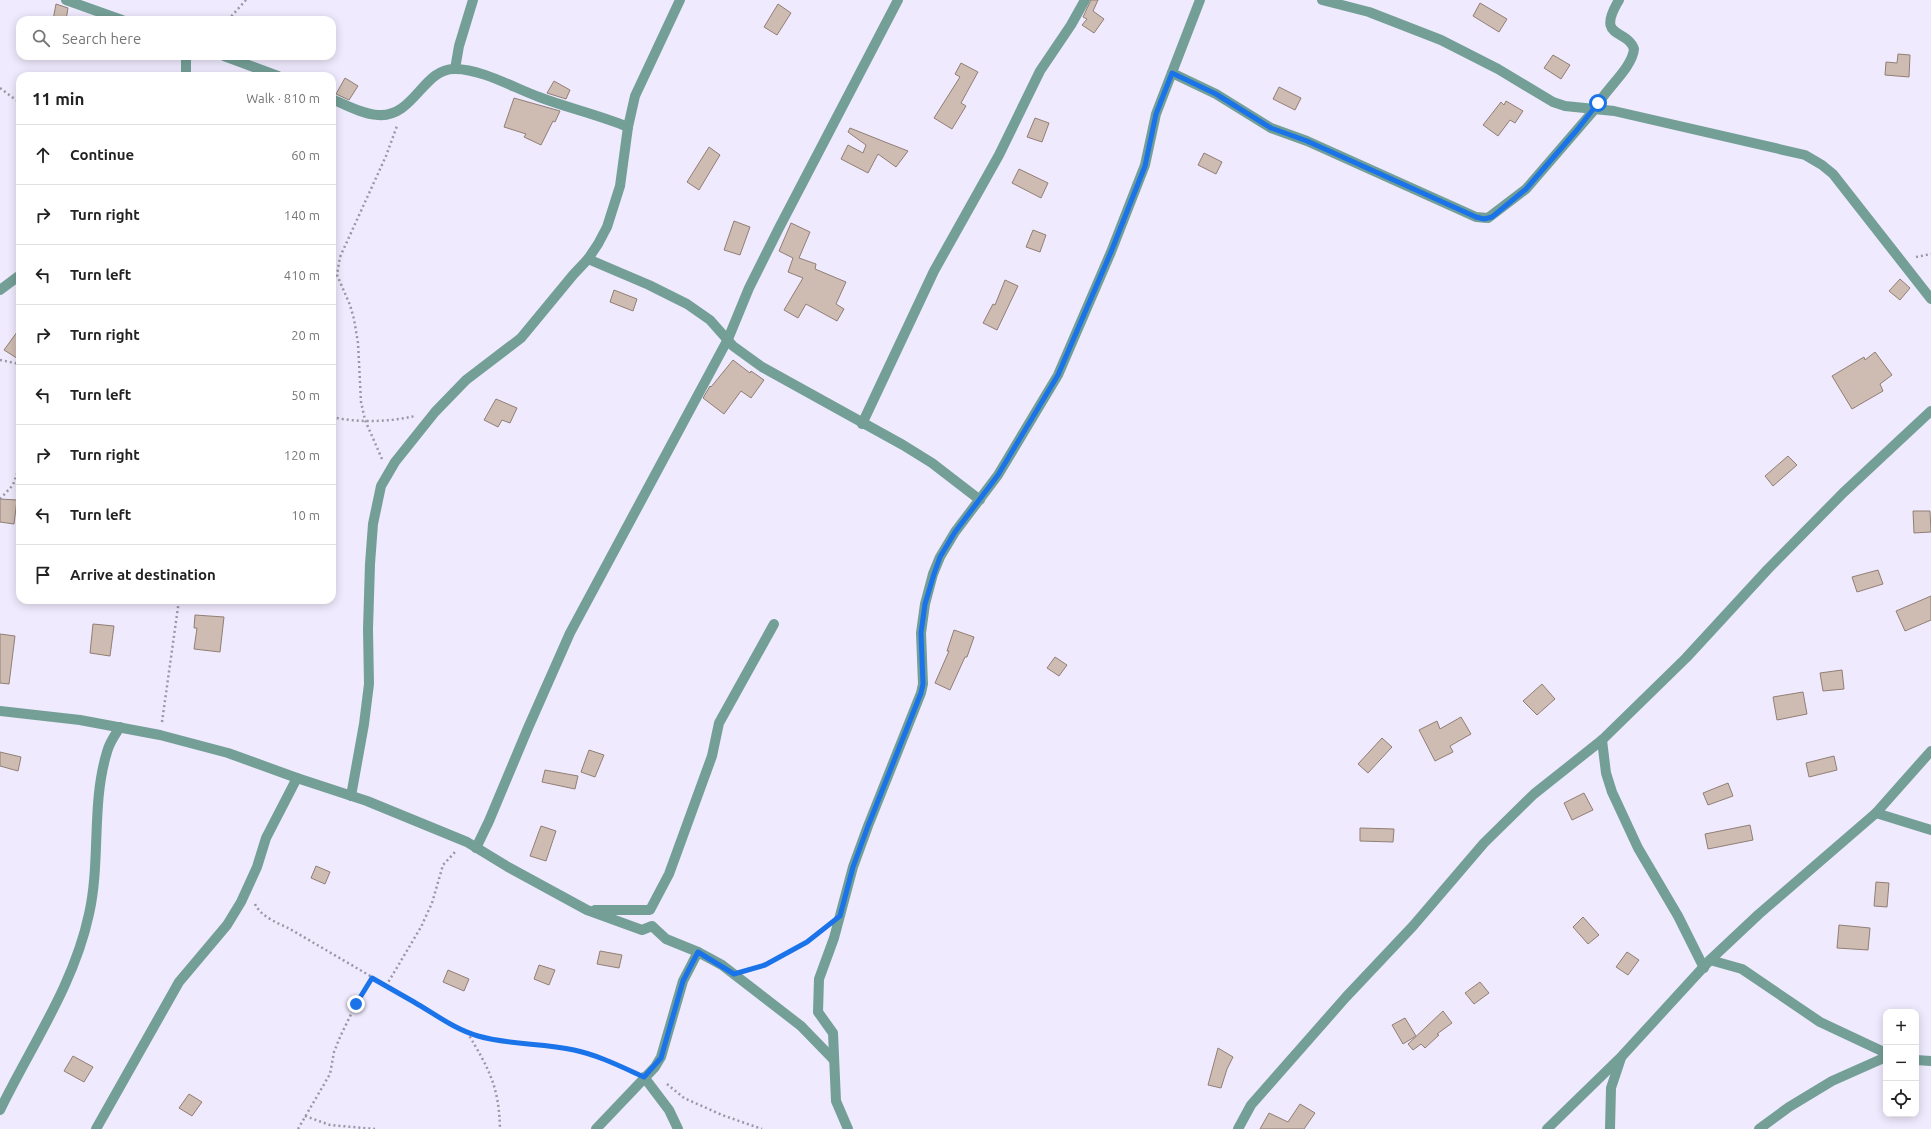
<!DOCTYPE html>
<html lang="en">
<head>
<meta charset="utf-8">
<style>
	:root { --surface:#fff; --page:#f2f2f2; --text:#222; --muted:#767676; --line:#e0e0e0 }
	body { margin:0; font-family:Ubuntu,sans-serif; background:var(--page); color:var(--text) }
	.controls { position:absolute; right:12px; bottom:12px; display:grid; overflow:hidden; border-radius:8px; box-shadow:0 2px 10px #0003 }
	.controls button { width:36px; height:36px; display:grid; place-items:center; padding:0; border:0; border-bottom:1px solid var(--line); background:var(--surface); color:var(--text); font:20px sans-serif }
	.stop { position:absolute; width:12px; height:12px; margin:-9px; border:3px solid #1a73e8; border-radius:50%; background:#fff }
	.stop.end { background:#1a73e8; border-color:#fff; box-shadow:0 1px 4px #0008 }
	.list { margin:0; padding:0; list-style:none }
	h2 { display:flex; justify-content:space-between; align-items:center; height:52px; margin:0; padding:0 16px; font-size:17px }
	h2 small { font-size:13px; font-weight:400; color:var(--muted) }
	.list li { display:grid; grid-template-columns:26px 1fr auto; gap:12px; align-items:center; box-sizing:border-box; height:60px; padding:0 16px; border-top:1px solid var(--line) }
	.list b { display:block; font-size:15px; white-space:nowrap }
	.list em { font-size:13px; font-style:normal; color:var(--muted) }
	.icon { flex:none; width:22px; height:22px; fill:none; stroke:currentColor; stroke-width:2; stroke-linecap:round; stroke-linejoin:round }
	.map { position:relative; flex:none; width:1931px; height:1129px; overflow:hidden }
	.search { position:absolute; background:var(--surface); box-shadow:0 2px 10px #0003; left:16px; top:16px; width:320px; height:44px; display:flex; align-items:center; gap:10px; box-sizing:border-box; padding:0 14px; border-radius:12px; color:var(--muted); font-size:15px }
	.panel { position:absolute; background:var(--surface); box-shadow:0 2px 10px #0003; left:16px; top:72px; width:320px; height:532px; border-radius:12px }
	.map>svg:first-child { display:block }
	.building { fill:#cebcb2; stroke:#917f76 }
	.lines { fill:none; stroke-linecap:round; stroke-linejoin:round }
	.path { stroke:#9b97a5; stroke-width:2.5; stroke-dasharray:2 3; stroke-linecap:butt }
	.minor { stroke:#749f97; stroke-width:10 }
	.route { stroke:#1a73e8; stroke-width:5 }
</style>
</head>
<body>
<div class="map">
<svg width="1931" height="1129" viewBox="0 0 1931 1129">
	<rect width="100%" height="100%" fill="#efeafd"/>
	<g class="building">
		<polygon points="1091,0 1098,0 1093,11 1104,19 1094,33 1082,25 1087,19 1083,17"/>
		<polygon points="1480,3 1507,19 1499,32 1473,16"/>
		<polygon points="56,4 68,8 66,20 53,20"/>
		<polygon points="778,4 791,13 777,35 764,27"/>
		<polygon points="1898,54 1910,55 1909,77 1885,75 1886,62 1897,63"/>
		<polygon points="1553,55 1570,65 1561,79 1544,68"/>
		<polygon points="961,63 978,72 961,103 966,106 952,129 934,118 960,77 955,74"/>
		<polygon points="345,78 358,86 349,100 336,94"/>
		<polygon points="554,81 570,90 566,99 547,93"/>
		<polygon points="1279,87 1301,98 1295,110 1273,99"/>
		<polygon points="514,98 560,111 555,122 553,121 541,145 524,137 526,134 504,127"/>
		<polygon points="1506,101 1523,111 1515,123 1510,120 1498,136 1483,125 1501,102 1504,105"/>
		<polygon points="1035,118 1049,123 1042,142 1027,137"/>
		<polygon points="850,128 885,142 908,151 896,167 878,154 868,173 841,159 848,145 863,153 866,145 848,132"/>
		<polygon points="709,147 720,155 699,190 687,182"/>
		<polygon points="1204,153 1222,162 1216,174 1198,165"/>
		<polygon points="1019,169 1048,183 1041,198 1012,183"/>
		<polygon points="734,221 750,227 740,255 724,250"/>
		<polygon points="791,223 810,232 799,258 816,264 815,269 846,282 836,304 844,309 837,321 806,304 798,318 784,310 803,278 788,272 793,258 779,251"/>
		<polygon points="1033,230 1046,235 1040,252 1026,247"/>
		<polygon points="1900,279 1910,288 1900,300 1889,291"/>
		<polygon points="1005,280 1018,286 997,330 983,323 993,304 995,305"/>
		<polygon points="614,290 637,299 633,311 610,302"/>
		<polygon points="20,328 20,360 4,350"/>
		<polygon points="1875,352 1892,375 1880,384 1883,391 1852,409 1832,376 1864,357 1865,360"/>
		<polygon points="733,360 750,373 751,371 764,380 751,398 741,391 724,414 703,398 710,386 711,387"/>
		<polygon points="496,399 517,408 510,423 502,420 498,427 484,420"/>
		<polygon points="1788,456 1797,465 1773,486 1765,476"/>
		<polygon points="0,499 17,500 14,524 0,522"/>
		<polygon points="1913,511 1930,511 1931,532 1914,533"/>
		<polygon points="1878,570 1883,584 1857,592 1852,577"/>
		<polygon points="1931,596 1931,620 1905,631 1896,611"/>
		<polygon points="195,615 224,617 220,652 194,649 197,628 194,628"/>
		<polygon points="93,624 114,626 110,656 90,653"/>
		<polygon points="954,630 974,637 967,657 965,657 950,690 935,683 949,651 947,651"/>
		<polygon points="0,634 15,636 9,684 0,683"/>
		<polygon points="1055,657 1067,665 1059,676 1047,668"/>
		<polygon points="1842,670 1844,689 1823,691 1820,673"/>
		<polygon points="1542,684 1555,699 1537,715 1523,701"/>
		<polygon points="1803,692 1807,714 1777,720 1773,697"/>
		<polygon points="1461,717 1471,734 1450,746 1453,752 1435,761 1419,730 1437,721 1440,729"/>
		<polygon points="1382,738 1392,747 1368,773 1358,764"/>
		<polygon points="589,750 604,755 595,777 581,772"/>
		<polygon points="0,752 21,757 18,771 0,766"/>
		<polygon points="1834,756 1837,770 1809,777 1806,763"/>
		<polygon points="545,770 578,776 575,789 542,782"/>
		<polygon points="1728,783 1733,796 1708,805 1703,793"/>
		<polygon points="1584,793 1593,810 1572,820 1564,803"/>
		<polygon points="1750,825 1753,840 1708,849 1705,834"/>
		<polygon points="541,826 556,831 546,861 530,856"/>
		<polygon points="1360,828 1394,829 1393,842 1360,841"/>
		<polygon points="316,866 330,872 325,884 311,878"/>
		<polygon points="1876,882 1889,883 1887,907 1874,906"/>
		<polygon points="1583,917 1599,935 1588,944 1573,927"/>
		<polygon points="1839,925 1870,928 1868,950 1837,948"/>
		<polygon points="600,951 622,955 619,968 597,964"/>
		<polygon points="1627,952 1639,960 1628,975 1616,967"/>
		<polygon points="539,965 555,970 549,985 534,979"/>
		<polygon points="448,970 469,979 464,991 443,982"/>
		<polygon points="1480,982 1489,993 1474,1004 1465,993"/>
		<polygon points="1443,1011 1452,1023 1437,1034 1439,1035 1425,1048 1421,1044 1413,1050 1408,1044"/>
		<polygon points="1405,1018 1416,1036 1403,1044 1392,1025"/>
		<polygon points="1218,1048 1233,1057 1227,1069 1221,1088 1208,1085"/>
		<polygon points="73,1056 93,1067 84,1082 64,1071"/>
		<polygon points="189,1094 202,1102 192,1116 179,1108"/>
		<polygon points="1300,1104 1315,1113 1304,1129 1260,1129 1269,1113 1288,1122"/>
	</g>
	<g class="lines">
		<g class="path">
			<polyline points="228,20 246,0"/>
			<polyline points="0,88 20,103"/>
			<polyline points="1916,257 1931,254"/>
			<polyline points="0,360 20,364"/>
			<path d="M332 417C358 423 389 422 415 416"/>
			<polyline points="382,459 365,420 361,402 358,343 354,319 350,305 337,275 340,257 386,156 397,126"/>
			<polyline points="0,499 13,485 20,465"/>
			<polyline points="162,722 179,600"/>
			<path d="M255 904C261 917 278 923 290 929 331 953 372 977 413 1001 435 1014 453 1028 477 1036 508 1046 541 1043 573 1050 594 1054 613 1064 632 1072"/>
			<path d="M749 969C775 961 800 947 822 930"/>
			<polyline points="386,986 421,927 432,903 443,865 456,851"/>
			<path d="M467 1032C489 1069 499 1086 500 1129"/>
			<polyline points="667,1084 684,1098 722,1115 762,1129"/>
			<polyline points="305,1116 330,1125 375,1129"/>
			<polyline points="298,1129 330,1074 334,1052 340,1037 356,1004 372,978"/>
		</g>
		<g class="minor">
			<polyline points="66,0 122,20"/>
			<polyline points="1322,0 1369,12 1441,40 1498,69 1553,102 1565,106 1614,111 1805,155 1822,165 1833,174 1931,299"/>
			<polyline points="186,56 186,76"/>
			<polyline points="224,56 278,76"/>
			<polyline points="455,69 459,46 473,0"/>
			<path d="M1172 73 1216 94 1271 128 1307 141 1476 217 1488 218 1526 189 1595 109C1604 90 1632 69 1634 49 1627 28 1595 40 1619 0"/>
			<path d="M332 99C346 105 362 114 378 115 414 118 423 68 455 69 482 69 514 88 539 97 568 108 599 115 628 127"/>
			<polyline points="588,259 649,285 687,304 710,320 733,346 762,367 903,445 932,463 980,500"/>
			<polyline points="0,290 20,275"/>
			<polyline points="862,424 934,271 999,155 1040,71 1071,25 1085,0"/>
			<polyline points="0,711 80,720 160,735 228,753 297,778 367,801 467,842 508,867 587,910 642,930 652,926 666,939 698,952 722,965 801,1026 834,1060"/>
			<polyline points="1602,740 1606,773 1612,792 1638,848 1678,916 1704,968"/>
			<polyline points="351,796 364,724 369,684 368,629 370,564 373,524 381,486 395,462 435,412 466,380 521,338 573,275 588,259 598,244 607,227 620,186 628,127 635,96 680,0"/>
			<polyline points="1876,813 1931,830"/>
			<polyline points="476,848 489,821 528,728 570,633 728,339 749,288 779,228 898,0"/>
			<polyline points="595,910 650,910 669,874 712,756 719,723 774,624"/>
			<polyline points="1710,960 1742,969 1820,1022 1886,1053"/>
			<polyline points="1916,1060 1931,1061"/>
			<polyline points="644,1077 669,1110 678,1129"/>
			<path d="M0 1110C31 1046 74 985 89 914 101 861 91 804 107 752 109 743 115 735 120 727"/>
			<polyline points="96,1129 179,982 227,925 241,902 257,867 266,838 297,778"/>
			<polyline points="596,1129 655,1067 661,1057 683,981 698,952"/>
			<polyline points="848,1129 836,1101 833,1033 818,1012 819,979 834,938 853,867 868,826 921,693 923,684 921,633 925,604 933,574 940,557 955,532 998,475 1058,375 1111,252 1145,165 1156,114 1200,0"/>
			<polyline points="1238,1129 1251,1105 1346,997 1413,926 1484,843 1534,794 1602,740 1686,658 1768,569 1843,493 1931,411"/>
			<polyline points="1547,1129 1622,1056 1710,960 1759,914 1876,813 1931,751"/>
			<polyline points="1610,1129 1611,1088 1621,1058"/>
			<polyline points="1759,1129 1789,1107 1832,1081 1886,1057"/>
		</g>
	</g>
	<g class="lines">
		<path class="route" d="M356 1004 372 978C386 986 400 994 414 1002 435 1014 454 1029 478 1036 509 1045 542 1043 574 1050 598 1055 622 1067 644 1077L661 1058 683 981 698 952 734 974 765 965 807 942 840 916 853 867 868 826 921 693 923 684 921 633 925 604 934 574 940 557 955 532 998 475 1058 375 1111 252 1145 166 1156 114 1172 73 1216 94 1271 128 1307 141 1476 217 1484 219 1492 217 1526 189 1577 130 1598 103"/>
	</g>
</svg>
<div class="controls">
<button>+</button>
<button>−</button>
<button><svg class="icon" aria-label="locate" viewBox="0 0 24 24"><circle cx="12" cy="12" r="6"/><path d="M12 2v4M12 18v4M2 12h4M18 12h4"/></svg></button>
</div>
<div class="stop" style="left:1598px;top:103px"></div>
<div class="stop end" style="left:356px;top:1004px"></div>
<div class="search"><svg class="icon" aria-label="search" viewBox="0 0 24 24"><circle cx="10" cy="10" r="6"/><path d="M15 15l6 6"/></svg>Search here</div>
<section class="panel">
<h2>11 min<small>Walk · 810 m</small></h2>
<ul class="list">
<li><svg class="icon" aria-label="ahead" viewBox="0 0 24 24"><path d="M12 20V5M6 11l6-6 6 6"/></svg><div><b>Continue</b></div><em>60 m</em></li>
<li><svg class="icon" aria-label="right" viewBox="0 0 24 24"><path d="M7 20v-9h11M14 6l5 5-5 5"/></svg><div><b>Turn right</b></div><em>140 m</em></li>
<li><svg class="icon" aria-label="left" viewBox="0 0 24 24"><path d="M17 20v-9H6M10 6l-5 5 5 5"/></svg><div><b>Turn left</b></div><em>410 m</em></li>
<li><svg class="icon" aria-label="right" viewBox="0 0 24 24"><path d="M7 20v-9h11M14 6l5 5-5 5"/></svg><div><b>Turn right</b></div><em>20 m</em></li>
<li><svg class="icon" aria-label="left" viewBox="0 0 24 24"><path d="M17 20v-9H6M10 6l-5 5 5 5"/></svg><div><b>Turn left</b></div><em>50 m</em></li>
<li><svg class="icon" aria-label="right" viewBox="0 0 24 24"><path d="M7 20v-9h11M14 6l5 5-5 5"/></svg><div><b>Turn right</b></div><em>120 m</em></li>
<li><svg class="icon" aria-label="left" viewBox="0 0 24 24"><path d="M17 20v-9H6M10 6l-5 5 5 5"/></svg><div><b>Turn left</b></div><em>10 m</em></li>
<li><svg class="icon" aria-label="arrive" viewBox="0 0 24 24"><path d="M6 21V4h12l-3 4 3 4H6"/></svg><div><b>Arrive at destination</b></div></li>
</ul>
</section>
</div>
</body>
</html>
